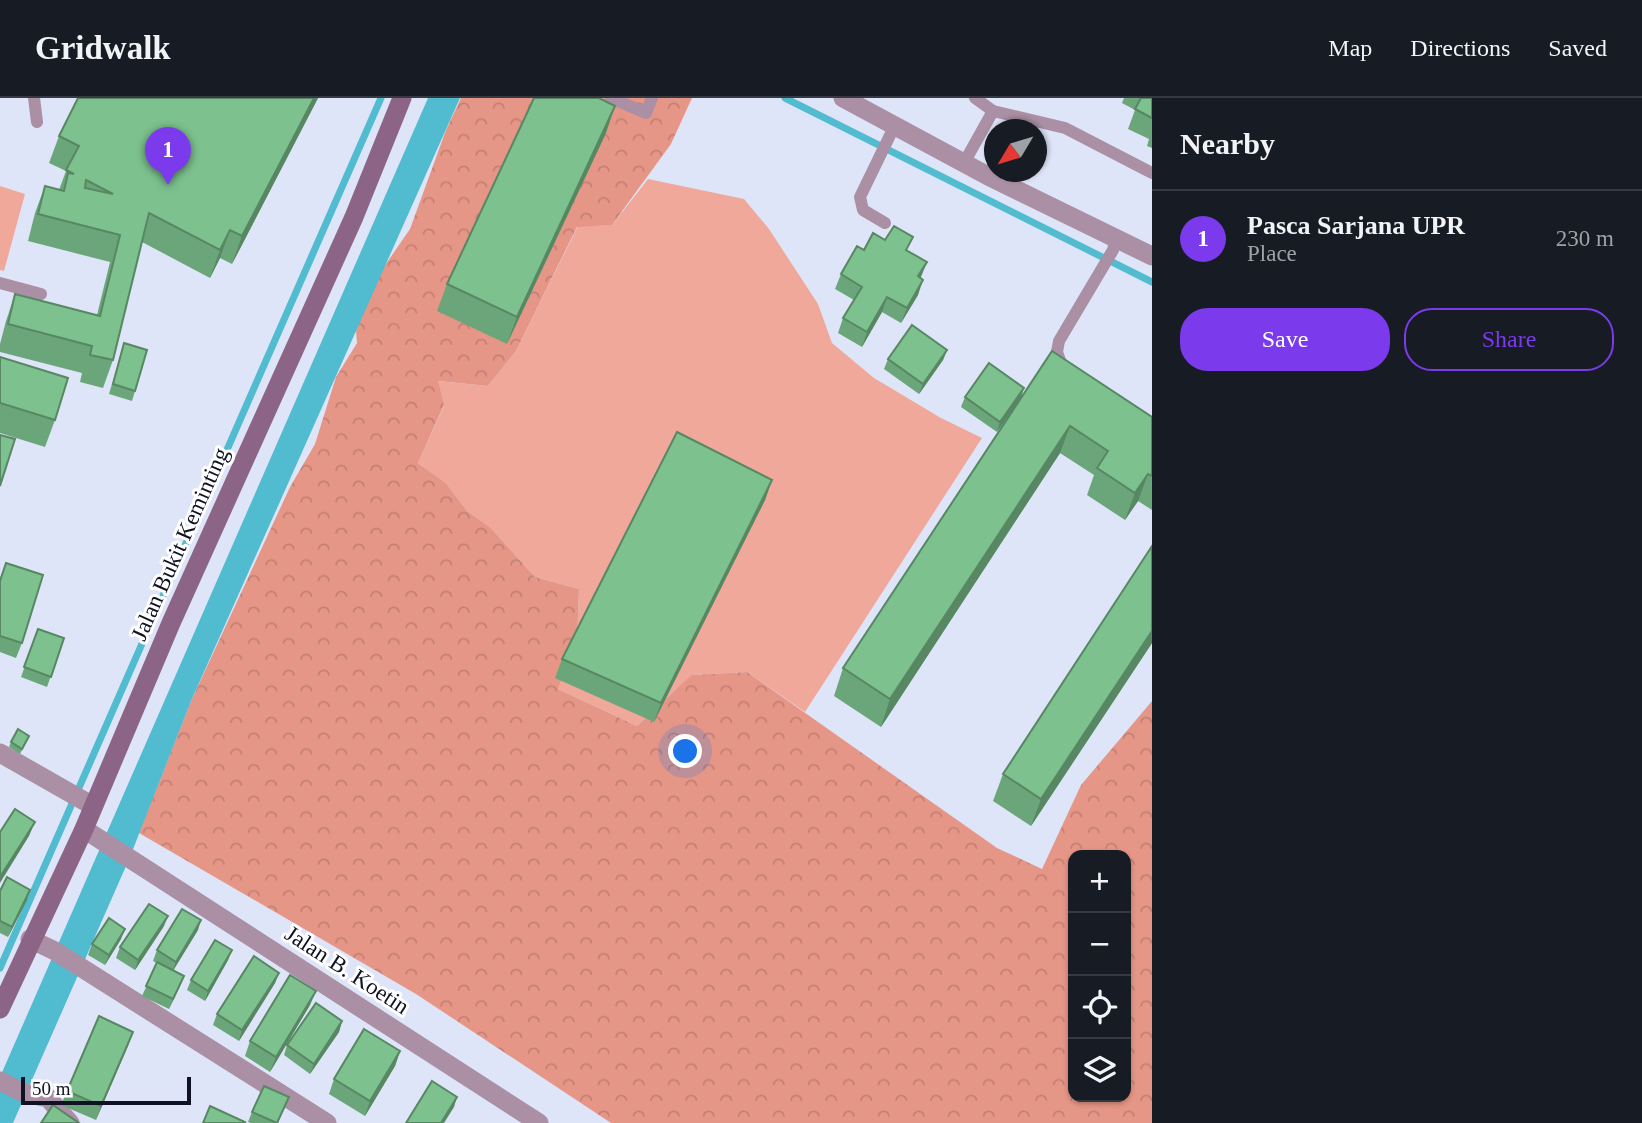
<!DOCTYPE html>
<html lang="en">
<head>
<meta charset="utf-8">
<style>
	:root { --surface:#171b24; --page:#242831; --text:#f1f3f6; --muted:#9ea1a6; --line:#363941; --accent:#7c3aed }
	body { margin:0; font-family:Georgia,serif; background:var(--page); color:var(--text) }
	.controls { position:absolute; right:21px; bottom:21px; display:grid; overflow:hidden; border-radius:14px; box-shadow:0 2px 5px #0004 }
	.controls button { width:63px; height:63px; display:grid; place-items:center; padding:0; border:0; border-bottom:2px solid var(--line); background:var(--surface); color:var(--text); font:35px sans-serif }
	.compass { position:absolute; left:984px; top:21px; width:63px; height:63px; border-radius:50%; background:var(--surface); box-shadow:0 2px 5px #0004; rotate:232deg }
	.scale { position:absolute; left:21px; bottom:18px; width:170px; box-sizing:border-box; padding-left:7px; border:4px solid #0e1222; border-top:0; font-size:19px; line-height:24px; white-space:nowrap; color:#0e1222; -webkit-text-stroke:5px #fff; paint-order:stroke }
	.you { position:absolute; left:686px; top:654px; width:24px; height:24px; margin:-18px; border:5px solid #fff; border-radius:50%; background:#1a73e8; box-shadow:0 0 0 10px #1a73e833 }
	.badge { display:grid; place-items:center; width:46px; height:46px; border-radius:50%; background:var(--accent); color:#fff; font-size:23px; font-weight:700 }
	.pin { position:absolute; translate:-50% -58px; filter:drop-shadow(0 2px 4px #0008) }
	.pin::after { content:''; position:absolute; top:37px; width:24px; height:21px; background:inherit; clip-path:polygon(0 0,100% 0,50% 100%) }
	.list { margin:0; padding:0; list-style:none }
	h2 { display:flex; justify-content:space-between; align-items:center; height:91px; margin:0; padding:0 28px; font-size:30px }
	h2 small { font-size:23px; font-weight:400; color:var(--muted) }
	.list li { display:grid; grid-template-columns:46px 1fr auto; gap:21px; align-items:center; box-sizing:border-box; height:98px; padding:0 28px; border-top:2px solid var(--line) }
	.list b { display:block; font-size:26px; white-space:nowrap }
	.list p { margin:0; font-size:23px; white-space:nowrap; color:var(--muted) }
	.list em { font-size:23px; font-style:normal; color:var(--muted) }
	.actions { display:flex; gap:14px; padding:21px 28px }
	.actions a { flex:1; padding:16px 0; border:2px solid var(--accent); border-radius:28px; text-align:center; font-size:24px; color:var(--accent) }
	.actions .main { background:var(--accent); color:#fff }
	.icon { flex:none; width:38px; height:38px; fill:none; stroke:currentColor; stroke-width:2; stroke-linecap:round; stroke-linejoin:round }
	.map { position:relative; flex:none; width:1152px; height:1025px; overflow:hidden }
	header { display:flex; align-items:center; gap:42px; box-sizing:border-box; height:98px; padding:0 35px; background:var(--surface); border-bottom:2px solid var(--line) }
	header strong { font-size:33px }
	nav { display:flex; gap:38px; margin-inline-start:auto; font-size:24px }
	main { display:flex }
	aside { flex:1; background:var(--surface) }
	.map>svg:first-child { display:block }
	.green { fill:#efa89a }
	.forest { fill:url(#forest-crowns); fill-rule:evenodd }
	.water { fill:#51bbcf }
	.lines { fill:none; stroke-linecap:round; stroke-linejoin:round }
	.stream { stroke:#51bbcf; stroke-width:7 }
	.service { stroke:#aa8fa5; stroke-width:12 }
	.minor { stroke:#aa8fa5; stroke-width:19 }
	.secondary { stroke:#8c6586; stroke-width:19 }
	.wall { fill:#6ba67a }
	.shaded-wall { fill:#578763 }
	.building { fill:#7cc18e; stroke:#578763; stroke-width:2; fill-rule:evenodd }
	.labels { text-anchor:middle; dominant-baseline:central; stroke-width:6; stroke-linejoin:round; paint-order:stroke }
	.street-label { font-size:23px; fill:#0e1222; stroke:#fff }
</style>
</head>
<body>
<header>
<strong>Gridwalk</strong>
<nav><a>Map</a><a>Directions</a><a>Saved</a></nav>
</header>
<main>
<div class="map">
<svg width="1152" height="1025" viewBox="0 0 1152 1025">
	<defs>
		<pattern id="forest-crowns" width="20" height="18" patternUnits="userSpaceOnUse" patternTransform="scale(1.75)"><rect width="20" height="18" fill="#e69686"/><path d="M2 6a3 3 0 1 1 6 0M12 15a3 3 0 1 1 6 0" fill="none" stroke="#c48073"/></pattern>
	</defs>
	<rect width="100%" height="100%" fill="#dfe5f8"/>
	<g class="green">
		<polygon points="648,81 744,101 769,131 818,206 832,245 874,280 941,320 982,340 805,614 747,574 691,577 637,628 558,591 577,545 579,491 535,479 490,429 467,413 446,385 418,365 444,308 437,283 488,288 516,253 578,128 612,127"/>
		<polygon points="0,88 25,96 4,173 0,172"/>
	</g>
	<path class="forest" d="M461 0H692L671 46 612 127 577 129 516 253 488 288 438 283 444 307 418 365 446 385 467 413 490 429 535 479 579 491 577 545 558 591 637 628 691 577 747 574 997 750 1042 771 1081 687 1152 603V1025H611L416 896 139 735 191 603 290 389 315 346 336 279 357 245 356 233 370 189 410 131 446 32ZM1073 757H1126V999H1073Z"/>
	<polygon class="water" points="428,0 460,0 191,603 130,759 13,1025 0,1025 0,979"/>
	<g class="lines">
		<g class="stream">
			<polyline points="785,0 1152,184"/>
			<polyline points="0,870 381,0"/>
		</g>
		<g class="service">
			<polyline points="34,0 37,24"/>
			<polyline points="611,0 646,15 652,0"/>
			<polyline points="993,13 1065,30 1152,75"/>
			<polyline points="964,65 993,13 975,0"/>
			<polyline points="885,125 863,112 860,99 894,29"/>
			<polyline points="0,185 41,196"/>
			<polyline points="1063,271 1057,254 1059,243 1113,152 1116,139"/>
		</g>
		<g class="minor">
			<polyline points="843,0 988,78 1152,158"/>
			<polyline points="0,655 93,708"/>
			<polyline points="84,731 539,1025"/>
			<polyline points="30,841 55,853 327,1025"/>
			<polyline points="0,983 24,995 48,1000 70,1025"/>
		</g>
		<polyline class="secondary" points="0,911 84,731 171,525 354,119 402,0"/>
	</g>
	<g class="wall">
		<polygon points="78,0 318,0 232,166 220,160 210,180 142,144 113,262 103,290 80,284 82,275 0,254 0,246 6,223 15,196 97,217 110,164 28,143 35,115 45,88 59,92 66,73 49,65 59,38"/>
		<polygon points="1124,0 1152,0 1152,50 1147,48 1149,41 1128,31 1135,12 1122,5"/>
		<polygon points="606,35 507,246 437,213 447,186"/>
		<polygon points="885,142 908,153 920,180 918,197 901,225 882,214 862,249 838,235 843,220 854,202 835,191 841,176 864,152"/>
		<polygon points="124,245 135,293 132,303 109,296"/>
		<polygon points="947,252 943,262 919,296 884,271 888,261"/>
		<polygon points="0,259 55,322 45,349 0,335"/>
		<polygon points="965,299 1021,300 1152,319 1152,412 1138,403 1125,422 1087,397 1094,377 1060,355 881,629 834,598 843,570 1018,304 997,334 961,309"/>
		<polygon points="772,382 765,402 654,624 555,580 562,561"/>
		<polygon points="1152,448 1152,545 1031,728 993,703 1003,676"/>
		<polygon points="6,465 22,545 16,560 0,554 0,481"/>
		<polygon points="38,531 64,540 47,589 21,579"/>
		<polygon points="29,638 20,656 9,649 11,644"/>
		<polygon points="0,793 27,802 8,839 0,835"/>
		<polygon points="164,828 135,872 116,860 120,849"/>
		<polygon points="198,832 173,873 180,888 169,911 142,898 157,865 153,863 157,852"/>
		<polygon points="121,841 105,867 88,857 92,846"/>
		<polygon points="232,852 228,862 205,903 187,892 191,882"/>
		<polygon points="279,875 275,885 239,943 213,927 217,916"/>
		<polygon points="310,907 270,974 245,958 250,943"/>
		<polygon points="342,923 339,934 310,976 284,957 287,947"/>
		<polygon points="133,934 96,1022 61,1007 67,993"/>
		<polygon points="400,953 395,968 365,1018 329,996 334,981"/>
		<polygon points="289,999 278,1025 251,1025 248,1024 252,1014"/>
	</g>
	<g class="shaded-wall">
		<polygon points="314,0 318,0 232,166 242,138"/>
		<polygon points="615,8 606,35 507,246 517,219"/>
		<polygon points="230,132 220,160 210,180 220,152"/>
		<polygon points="927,164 921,179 912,193 918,178"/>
		<polygon points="923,182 918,197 901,225 907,210"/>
		<polygon points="887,199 882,214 862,249 867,234"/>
		<polygon points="947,252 943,262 919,296 923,286"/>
		<polygon points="1024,290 1021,300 997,334 1000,324"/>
		<polygon points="1070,328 1060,355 881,629 890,601"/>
		<polygon points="1148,376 1138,403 1125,422 1135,395"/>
		<polygon points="772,382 765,402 654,624 661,605"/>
		<polygon points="1152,533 1152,545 1031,728 1041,701"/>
		<polygon points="35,724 29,738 0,785 0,779"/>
		<polygon points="30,792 27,802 8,839 12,829"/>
		<polygon points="168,818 164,828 135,872 138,862"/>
		<polygon points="201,822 198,832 172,874 176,864"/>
		<polygon points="125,831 121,841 105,867 109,857"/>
		<polygon points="232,852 228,862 205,903 208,893"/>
		<polygon points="279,875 275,885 239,943 242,932"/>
		<polygon points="184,878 180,888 169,911 173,901"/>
		<polygon points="316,893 310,907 270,974 276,959"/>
		<polygon points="342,923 339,934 310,976 314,966"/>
		<polygon points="133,934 128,948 96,1022 101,1008"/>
		<polygon points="400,953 395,968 365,1018 370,1003"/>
		<polygon points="457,999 454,1009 444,1025 441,1025"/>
	</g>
	<g class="building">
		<path d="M78 0H314L242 138 230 132 220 152 149 115 113 262 90 257 92 248 8 226 15 196 100 218 120 137 38 116 45 88 64 93 68 75 74 76 66 72 79 48 59 38ZM86 82 113 96 85 90Z"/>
		<polygon points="534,0 599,0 615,8 517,219 447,186"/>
		<polygon points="1141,0 1152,0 1152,20 1135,11"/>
		<polygon points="894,128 913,139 906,152 927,164 918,178 923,182 907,210 887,199 867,234 843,220 862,189 841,176 857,148 864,152 873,135 885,142"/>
		<polygon points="912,227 947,252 923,286 888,261"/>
		<polygon points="124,245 147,252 135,293 113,286"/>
		<polygon points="1052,253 1152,319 1152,378 1148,376 1135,395 1097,370 1108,353 1070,328 890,601 843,570"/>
		<polygon points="0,259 68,280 55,322 0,305"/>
		<polygon points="989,265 1024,290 1000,324 965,299"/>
		<polygon points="677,334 772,382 661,605 562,561"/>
		<polygon points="0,337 15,341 0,388"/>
		<polygon points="1152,448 1152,533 1041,701 1003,676"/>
		<polygon points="6,465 43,477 22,545 0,538 0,483"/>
		<polygon points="38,531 64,540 51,579 24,569"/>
		<polygon points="18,631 29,638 22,651 11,644"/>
		<polygon points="15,711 35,724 0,779 0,734"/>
		<polygon points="7,779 30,792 12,829 0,823 0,793"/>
		<polygon points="149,806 168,818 138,862 120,849"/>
		<polygon points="182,811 201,822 176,864 157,852"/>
		<polygon points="109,820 125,831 109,857 92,846"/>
		<polygon points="215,842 232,852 208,893 191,882"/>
		<polygon points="254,858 279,875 242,932 217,916"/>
		<polygon points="157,864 184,878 173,901 146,888"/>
		<polygon points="290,877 316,893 276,959 250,943"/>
		<polygon points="316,905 342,923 314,966 287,947"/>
		<polygon points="99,918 133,934 101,1008 67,993"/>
		<polygon points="364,931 400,953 370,1003 334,981"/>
		<polygon points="432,983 457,999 441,1025 406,1025"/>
		<polygon points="264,988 289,999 277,1025 252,1014"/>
		<polygon points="53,1007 79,1025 41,1025"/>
		<polygon points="210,1008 245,1024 244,1025 203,1025"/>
	</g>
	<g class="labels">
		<g class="street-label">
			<text transform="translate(180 446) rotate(-66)">Jalan Bukit Keminting</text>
			<text transform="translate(347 872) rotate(33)">Jalan B. Koetin</text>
		</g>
	</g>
</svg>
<div class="controls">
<button>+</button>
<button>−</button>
<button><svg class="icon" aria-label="locate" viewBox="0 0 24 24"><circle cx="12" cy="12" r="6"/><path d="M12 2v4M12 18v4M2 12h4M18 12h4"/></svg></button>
<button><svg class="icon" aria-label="layers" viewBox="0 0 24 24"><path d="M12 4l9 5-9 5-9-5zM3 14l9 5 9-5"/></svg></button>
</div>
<svg class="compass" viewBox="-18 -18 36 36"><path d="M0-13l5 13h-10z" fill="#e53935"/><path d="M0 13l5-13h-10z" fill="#9ea1a6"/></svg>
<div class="scale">50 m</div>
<div class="you"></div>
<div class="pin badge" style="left:168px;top:87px">1</div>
</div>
<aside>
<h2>Nearby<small></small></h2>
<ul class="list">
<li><span class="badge">1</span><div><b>Pasca Sarjana UPR</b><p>Place</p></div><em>230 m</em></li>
</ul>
<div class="actions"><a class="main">Save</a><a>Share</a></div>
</aside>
</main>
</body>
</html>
